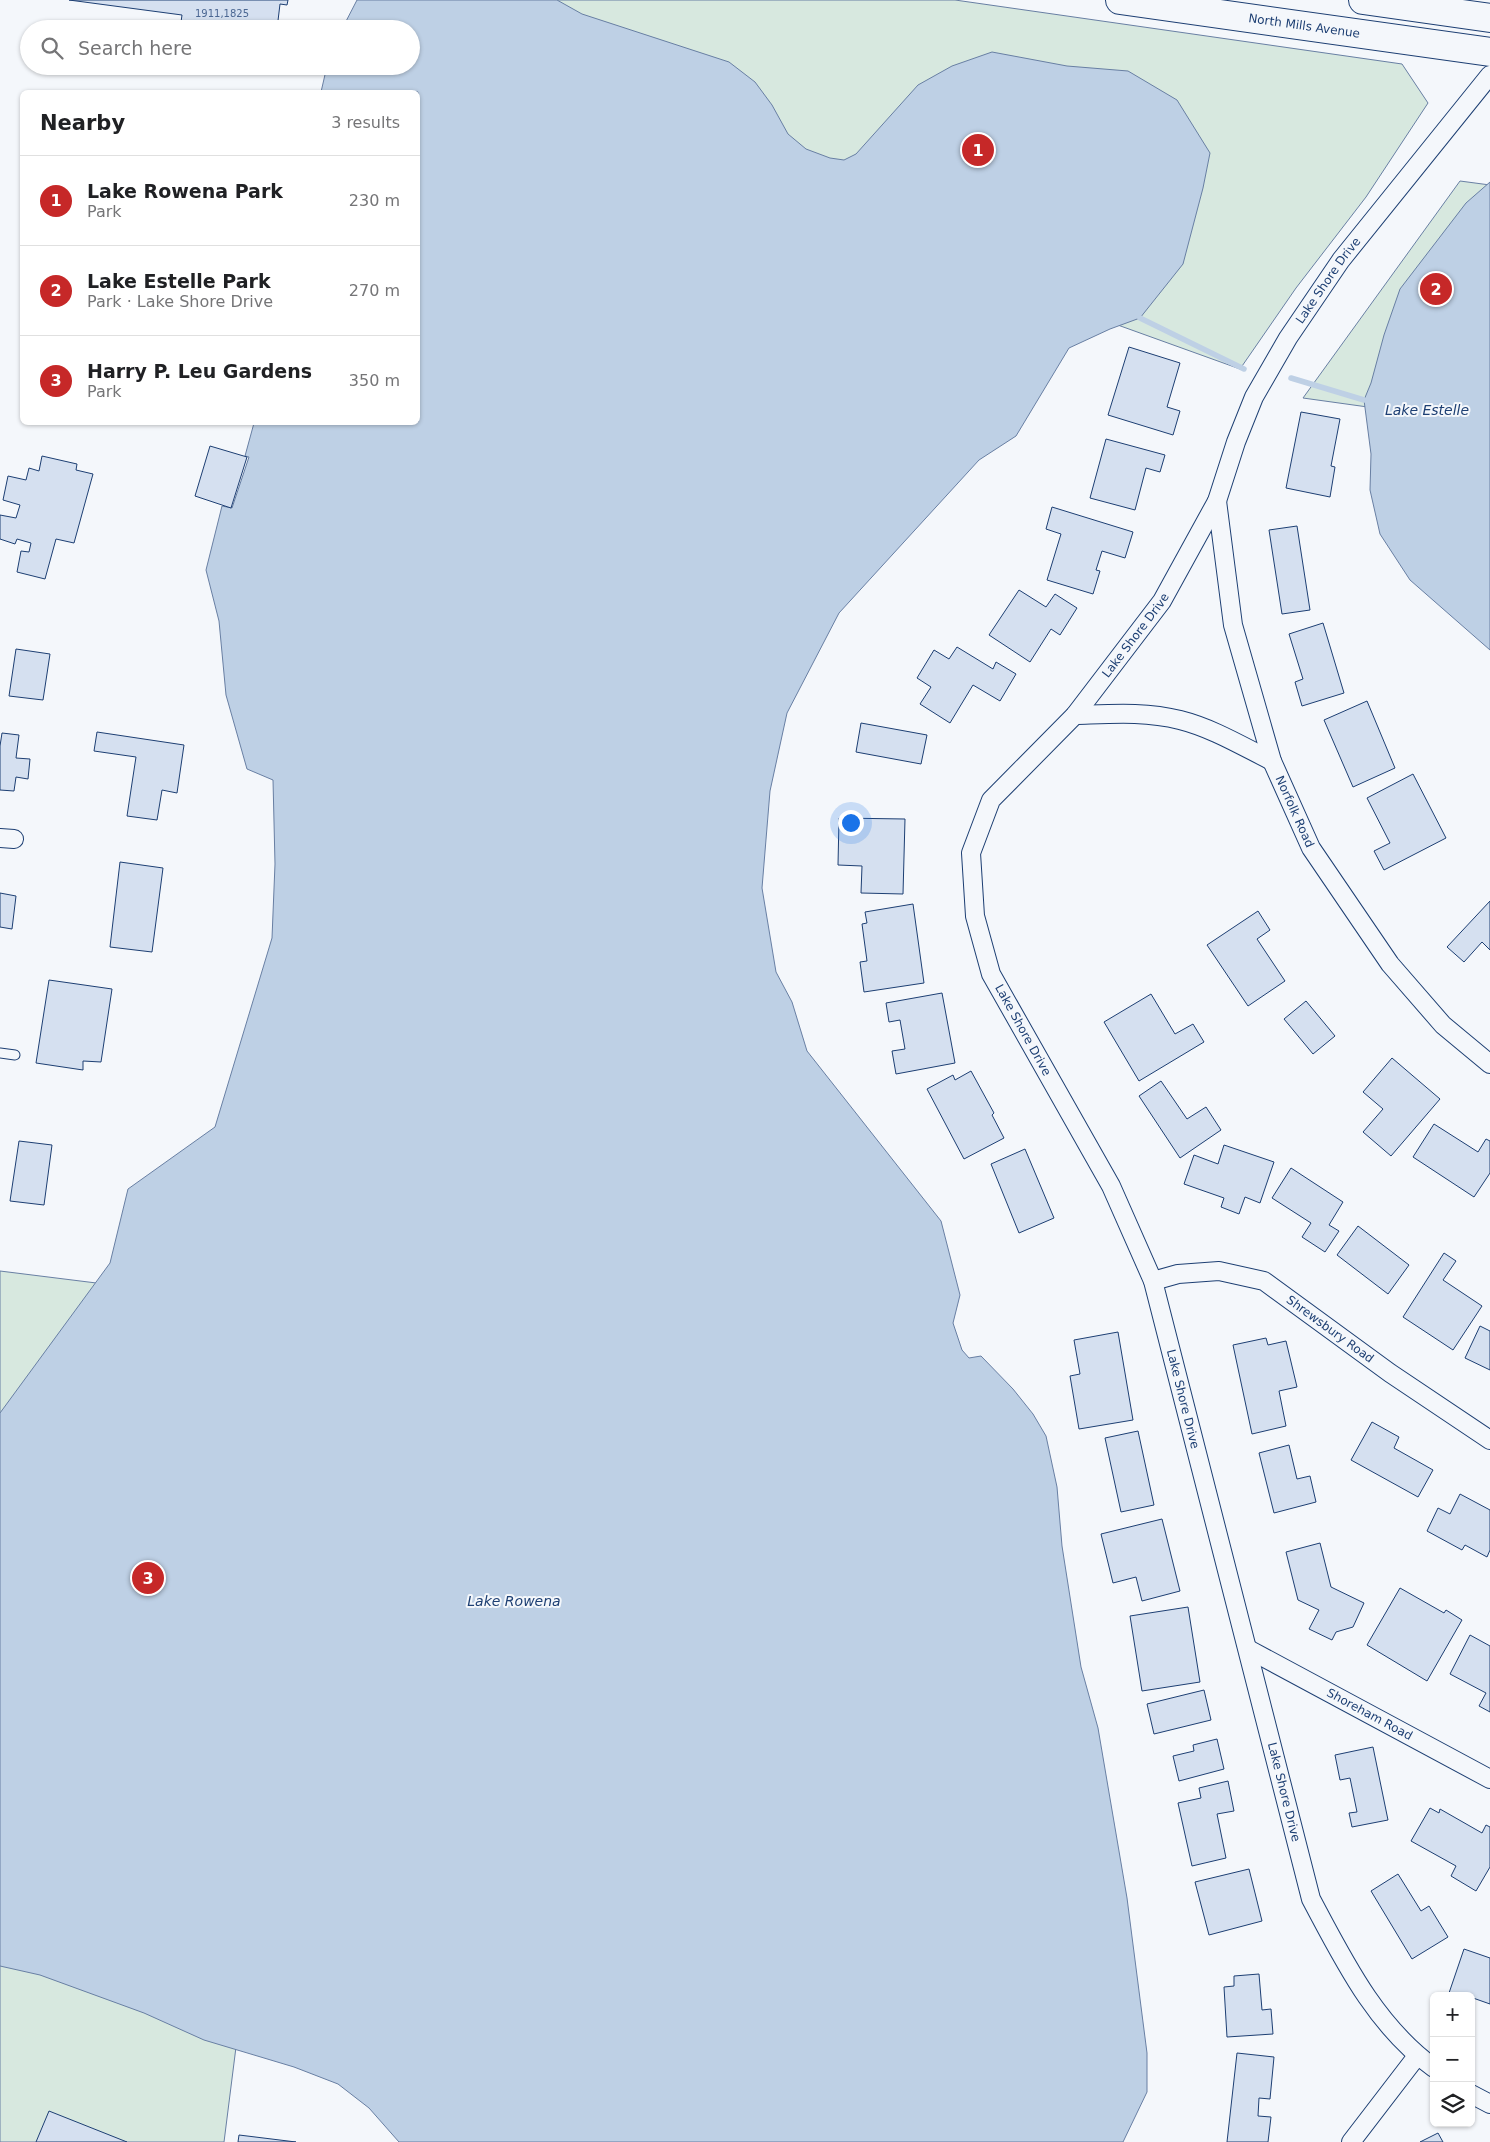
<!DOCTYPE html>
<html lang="en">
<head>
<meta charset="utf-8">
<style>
	:root { --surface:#fff; --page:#f6f6f6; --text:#202124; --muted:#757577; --line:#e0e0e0; --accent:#c62828 }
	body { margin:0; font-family:"DejaVu Sans",sans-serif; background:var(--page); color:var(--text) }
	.controls { position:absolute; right:15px; bottom:15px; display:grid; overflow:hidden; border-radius:8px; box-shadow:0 1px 4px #0004 }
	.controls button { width:45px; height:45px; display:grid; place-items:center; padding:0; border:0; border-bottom:1px solid var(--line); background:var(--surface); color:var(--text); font:25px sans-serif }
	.you { position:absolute; left:850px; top:822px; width:18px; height:18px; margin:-12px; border:4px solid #fff; border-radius:50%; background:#1a73e8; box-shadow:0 0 0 8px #1a73e833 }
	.badge { display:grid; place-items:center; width:32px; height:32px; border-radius:50%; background:var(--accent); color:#fff; font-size:16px; font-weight:700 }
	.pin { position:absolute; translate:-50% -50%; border:2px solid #fff; box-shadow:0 1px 5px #0006 }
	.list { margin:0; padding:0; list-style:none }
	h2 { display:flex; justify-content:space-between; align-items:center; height:65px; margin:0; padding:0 20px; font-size:21px }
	h2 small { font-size:16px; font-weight:400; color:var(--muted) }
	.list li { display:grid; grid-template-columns:32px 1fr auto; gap:15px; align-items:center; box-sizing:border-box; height:90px; padding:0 20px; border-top:1px solid var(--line) }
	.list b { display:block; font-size:19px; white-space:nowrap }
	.list p { margin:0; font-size:16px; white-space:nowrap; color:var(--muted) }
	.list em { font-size:16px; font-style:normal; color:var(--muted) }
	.icon { flex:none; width:28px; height:28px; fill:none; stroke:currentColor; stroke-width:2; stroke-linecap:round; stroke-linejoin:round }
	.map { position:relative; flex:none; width:1490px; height:2142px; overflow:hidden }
	.search { position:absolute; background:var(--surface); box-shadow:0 1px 4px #0004; left:20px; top:20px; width:400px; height:55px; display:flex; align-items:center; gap:12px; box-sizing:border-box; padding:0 18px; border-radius:28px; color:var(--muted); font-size:19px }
	.panel { position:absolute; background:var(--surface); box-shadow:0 1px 4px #0004; left:20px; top:90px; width:400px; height:335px; border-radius:8px }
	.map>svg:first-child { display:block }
	.green { fill:#d7e8df; stroke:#687fa3 }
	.water { fill:#bed0e5; stroke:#687fa3 }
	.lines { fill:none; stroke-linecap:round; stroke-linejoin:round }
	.stream { stroke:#bed0e5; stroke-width:5.5 }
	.building { fill:#d5e0f0; stroke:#1d3f73 }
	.lane-casing { stroke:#1d3f73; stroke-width:11 }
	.street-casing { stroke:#1d3f73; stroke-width:20 }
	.primary-casing { stroke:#1d3f73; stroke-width:30 }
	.lane { stroke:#f4f7fb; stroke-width:9 }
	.street { stroke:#f4f7fb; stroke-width:18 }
	.primary { stroke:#f4f7fb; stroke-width:28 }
	.labels { text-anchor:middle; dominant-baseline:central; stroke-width:4; stroke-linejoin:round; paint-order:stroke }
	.number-label { font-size:10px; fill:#4b6792 }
	.street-label { font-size:12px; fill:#1d3f73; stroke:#f4f7fb }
	.water-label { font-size:14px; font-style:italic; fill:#1d3f73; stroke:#f4f7fb }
</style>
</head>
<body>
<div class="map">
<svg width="1490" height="2142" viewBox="0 0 1490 2142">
	<rect width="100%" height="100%" fill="#f4f7fb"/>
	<g class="green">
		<polygon points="494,0 955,0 1402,64 1428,103 1366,197 1296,288 1240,369 1090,315"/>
		<polygon points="1460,181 1490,185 1490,424 1303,398"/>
		<polygon points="0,1271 329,1312 224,2142 0,2142"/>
	</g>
	<g class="water">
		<polygon points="557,0 582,14 729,62 755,82 772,105 788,134 806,149 830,158 844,160 856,154 918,85 952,66 992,52 1067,66 1128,71 1177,100 1210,153 1203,188 1183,264 1140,318 1110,329 1069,348 1016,436 979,460 839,613 787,713 770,791 762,888 776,972 792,1002 807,1051 941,1221 960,1295 953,1323 962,1350 969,1358 981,1356 1013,1389 1033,1414 1046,1436 1057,1487 1062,1546 1081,1667 1098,1728 1127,1898 1147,2053 1147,2092 1123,2142 399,2142 369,2108 338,2084 294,2067 204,2040 144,2013 40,1975 0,1966 0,1413 110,1263 128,1189 215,1127 272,938 275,864 273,780 247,769 226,695 219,621 206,570 222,506 232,508 249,457 245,456 254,423 418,422 418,92 321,92 327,66 411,66 411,29 342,29 357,0"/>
		<polygon points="1490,182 1490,650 1410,580 1380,534 1370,490 1371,454 1364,400 1371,383 1384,335 1400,289 1466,203"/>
	</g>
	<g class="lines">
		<g class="stream">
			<polyline points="1140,318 1244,369"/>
			<polyline points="1291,378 1364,400"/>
		</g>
	</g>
	<g class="building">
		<polygon points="69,0 288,0 287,5 280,4 277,29 180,29 182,15"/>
		<polygon points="1129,347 1180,363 1167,407 1180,411 1173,435 1108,415"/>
		<polygon points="1301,412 1340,419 1331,466 1335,467 1330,497 1286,488"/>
		<polygon points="1106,439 1165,455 1160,472 1146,468 1135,510 1090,498"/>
		<polygon points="210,446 247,457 231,508 195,496"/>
		<polygon points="42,456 77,464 76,470 93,474 74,543 56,539 45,579 17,572 21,551 29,552 31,543 17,539 15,544 0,539 0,515 16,518 20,505 3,500 8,476 26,480 29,468 39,471"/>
		<polygon points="1052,507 1133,532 1125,558 1102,551 1096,570 1100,571 1093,594 1047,580 1061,534 1046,529"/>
		<polygon points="1297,526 1310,610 1282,614 1269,530"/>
		<polygon points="1019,590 1046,607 1055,594 1077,608 1060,635 1051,629 1030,662 989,635"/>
		<polygon points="1323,623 1344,693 1302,706 1295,682 1303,679 1289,634"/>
		<polygon points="957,647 993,669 996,662 1016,674 1000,701 973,685 950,723 920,704 931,687 917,678 934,650 949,659"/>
		<polygon points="16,649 50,654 43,700 9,696"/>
		<polygon points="1367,701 1395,768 1353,787 1324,720"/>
		<polygon points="861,723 927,735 921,764 856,752"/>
		<polygon points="97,732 184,745 177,793 162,790 157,820 127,816 136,757 94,751"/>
		<polygon points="2,733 19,735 16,758 30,759 28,779 16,777 14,791 0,790 0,746"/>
		<polygon points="1413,774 1446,838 1384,870 1374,851 1390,843 1367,798"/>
		<polygon points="839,818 905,819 903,894 861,893 862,866 838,865"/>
		<polygon points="120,862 163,868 152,952 110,947"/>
		<polygon points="0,893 16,896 12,929 0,927"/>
		<polygon points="1490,901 1490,950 1482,942 1464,962 1447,947"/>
		<polygon points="913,904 924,983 864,992 860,962 867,961 862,924 867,923 865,912"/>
		<polygon points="1258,911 1270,930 1257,939 1285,981 1248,1006 1207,945"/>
		<polygon points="49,980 112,989 101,1062 83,1061 83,1070 36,1063"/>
		<polygon points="942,993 955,1063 896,1074 892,1051 905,1049 900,1020 889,1022 886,1003"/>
		<polygon points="1151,994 1175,1034 1193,1024 1204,1042 1139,1081 1104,1022"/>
		<polygon points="1306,1001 1335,1036 1313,1054 1284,1019"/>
		<polygon points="1392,1058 1440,1099 1391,1156 1363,1132 1383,1109 1363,1092"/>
		<polygon points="971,1071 994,1113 992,1115 1004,1138 964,1159 927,1089 953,1075 955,1080"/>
		<polygon points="1161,1081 1187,1119 1206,1107 1221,1130 1180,1158 1139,1096"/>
		<polygon points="1434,1124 1478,1152 1486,1139 1490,1141 1490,1173 1474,1197 1413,1157"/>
		<polygon points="19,1141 52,1145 44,1205 10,1201"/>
		<polygon points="1224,1145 1274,1162 1260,1203 1245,1197 1239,1214 1221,1207 1224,1198 1184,1184 1194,1155 1218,1164"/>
		<polygon points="1025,1149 1054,1218 1019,1233 991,1164"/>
		<polygon points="1291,1168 1343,1202 1329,1225 1339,1231 1325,1252 1302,1237 1311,1223 1272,1198"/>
		<polygon points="1358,1226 1409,1265 1388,1294 1337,1255"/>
		<polygon points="1444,1253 1456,1261 1443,1280 1482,1306 1453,1350 1403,1317"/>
		<polygon points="1480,1326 1490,1331 1490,1370 1465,1358"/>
		<polygon points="1118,1332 1133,1420 1079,1429 1070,1376 1080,1374 1074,1340"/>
		<polygon points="1266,1338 1268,1345 1286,1341 1297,1387 1279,1391 1286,1426 1252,1434 1233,1345"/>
		<polygon points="1372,1422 1399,1437 1394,1448 1433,1470 1418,1497 1351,1460"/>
		<polygon points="1138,1431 1154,1505 1121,1512 1105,1438"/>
		<polygon points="1289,1445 1297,1479 1310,1476 1316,1502 1274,1513 1259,1453"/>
		<polygon points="1460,1494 1490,1510 1490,1550 1487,1557 1465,1545 1462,1550 1427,1531 1438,1508 1450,1514"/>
		<polygon points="1162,1519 1180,1591 1142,1601 1136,1577 1113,1583 1101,1534"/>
		<polygon points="1320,1543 1331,1587 1364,1603 1353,1627 1336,1632 1332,1640 1309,1629 1319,1610 1298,1600 1286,1552"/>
		<polygon points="1400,1588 1444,1613 1446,1610 1462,1620 1427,1681 1367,1645"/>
		<polygon points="1188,1607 1200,1682 1142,1691 1130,1616"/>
		<polygon points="1470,1635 1490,1646 1490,1712 1479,1706 1486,1693 1450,1674"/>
		<polygon points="1204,1690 1211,1720 1154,1734 1147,1704"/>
		<polygon points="1217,1739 1224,1769 1179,1781 1173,1756 1194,1751 1193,1745"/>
		<polygon points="1373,1747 1388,1820 1352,1827 1349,1813 1357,1812 1350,1778 1340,1780 1335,1755"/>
		<polygon points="1228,1781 1234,1811 1217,1814 1226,1858 1192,1866 1178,1803 1201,1798 1199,1788"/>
		<polygon points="1430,1808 1439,1813 1440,1809 1482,1833 1486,1825 1490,1827 1490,1867 1476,1891 1451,1876 1456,1866 1411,1841"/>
		<polygon points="1249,1869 1262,1921 1209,1935 1195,1882"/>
		<polygon points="1398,1874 1421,1911 1429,1906 1448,1937 1412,1959 1371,1891"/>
		<polygon points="1464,1949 1490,1958 1490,2004 1473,1998 1471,2003 1471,1996 1448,1996"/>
		<polygon points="1259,1974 1262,2010 1271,2009 1273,2034 1227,2037 1224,1987 1234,1986 1234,1976"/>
		<polygon points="1237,2053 1274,2057 1270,2099 1259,2098 1258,2116 1271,2117 1268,2142 1227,2142"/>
		<polygon points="49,2111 127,2142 36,2142"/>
		<polygon points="1438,2133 1443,2142 1420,2142"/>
		<polygon points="239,2135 296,2142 238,2142"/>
	</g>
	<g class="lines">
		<g class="lane-casing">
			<polyline id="lane" points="0,1053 15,1055"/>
		</g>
		<g class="street-casing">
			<g id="street">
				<path id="s1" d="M1217 501 1233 625 1272 761 1311 848 1390 964 1443 1025 1490 1064"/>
				<path d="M1075 715C1110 714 1145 711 1180 720 1212 728 1242 746 1272 761"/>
				<polyline points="0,838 14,839"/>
				<path id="s2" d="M1153 1281 1178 1274 1219 1271 1264 1281 1390 1373 1490 1440"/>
				<path id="s3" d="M1248 1649 1490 1779"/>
				<path id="s4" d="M1434 2068C1375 2025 1344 1961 1311 1899L1153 1281 1111 1186 991 974 975 916 971 853 991 800 1075 715 1162 601 1217 501 1236 442 1254 397 1288 338 1341 260 1490 75"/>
				<polyline points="1471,2094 1490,2104"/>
				<polyline points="1351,2142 1417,2056"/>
			</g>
		</g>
		<g class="primary-casing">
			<g id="primary">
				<path id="s5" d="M1120 0 1490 52"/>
				<polyline points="1363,0 1490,18"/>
			</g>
		</g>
		<use href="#lane" class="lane"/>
		<use href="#street" class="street"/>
		<use href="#primary" class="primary"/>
	</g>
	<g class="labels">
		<g class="number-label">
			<text x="222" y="13">1911,1825</text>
		</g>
		<g class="street-label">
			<text stroke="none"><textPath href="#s5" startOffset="186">North Mills Avenue</textPath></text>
			<text stroke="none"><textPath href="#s4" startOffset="2002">Lake Shore Drive</textPath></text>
			<text stroke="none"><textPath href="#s4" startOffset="1596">Lake Shore Drive</textPath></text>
			<text stroke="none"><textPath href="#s1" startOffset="322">Norfolk Road</textPath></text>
			<text transform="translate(1023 1030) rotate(61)">Lake Shore Drive</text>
			<text stroke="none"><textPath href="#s2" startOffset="195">Shrewsbury Road</textPath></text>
			<text transform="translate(1183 1399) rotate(76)">Lake Shore Drive</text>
			<text stroke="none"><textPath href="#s3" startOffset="138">Shoreham Road</textPath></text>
			<text transform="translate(1284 1792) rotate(76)">Lake Shore Drive</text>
		</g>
		<g class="water-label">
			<text x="1427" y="410">Lake Estelle</text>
			<text x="514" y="1601">Lake Rowena</text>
		</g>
	</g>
</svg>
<div class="controls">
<button>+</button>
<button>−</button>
<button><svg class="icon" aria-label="layers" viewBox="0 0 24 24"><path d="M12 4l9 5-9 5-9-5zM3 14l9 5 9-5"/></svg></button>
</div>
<div class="you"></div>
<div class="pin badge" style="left:978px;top:150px">1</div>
<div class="pin badge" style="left:1436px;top:289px">2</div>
<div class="pin badge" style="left:148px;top:1578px">3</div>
<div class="search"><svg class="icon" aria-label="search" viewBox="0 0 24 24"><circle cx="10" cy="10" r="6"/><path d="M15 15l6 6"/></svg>Search here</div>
<section class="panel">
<h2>Nearby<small>3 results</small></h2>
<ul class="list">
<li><span class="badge">1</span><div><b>Lake Rowena Park</b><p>Park</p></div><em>230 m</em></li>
<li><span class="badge">2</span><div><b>Lake Estelle Park</b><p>Park · Lake Shore Drive</p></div><em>270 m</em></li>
<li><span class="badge">3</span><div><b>Harry P. Leu Gardens</b><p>Park</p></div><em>350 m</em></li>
</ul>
</section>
</div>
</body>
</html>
